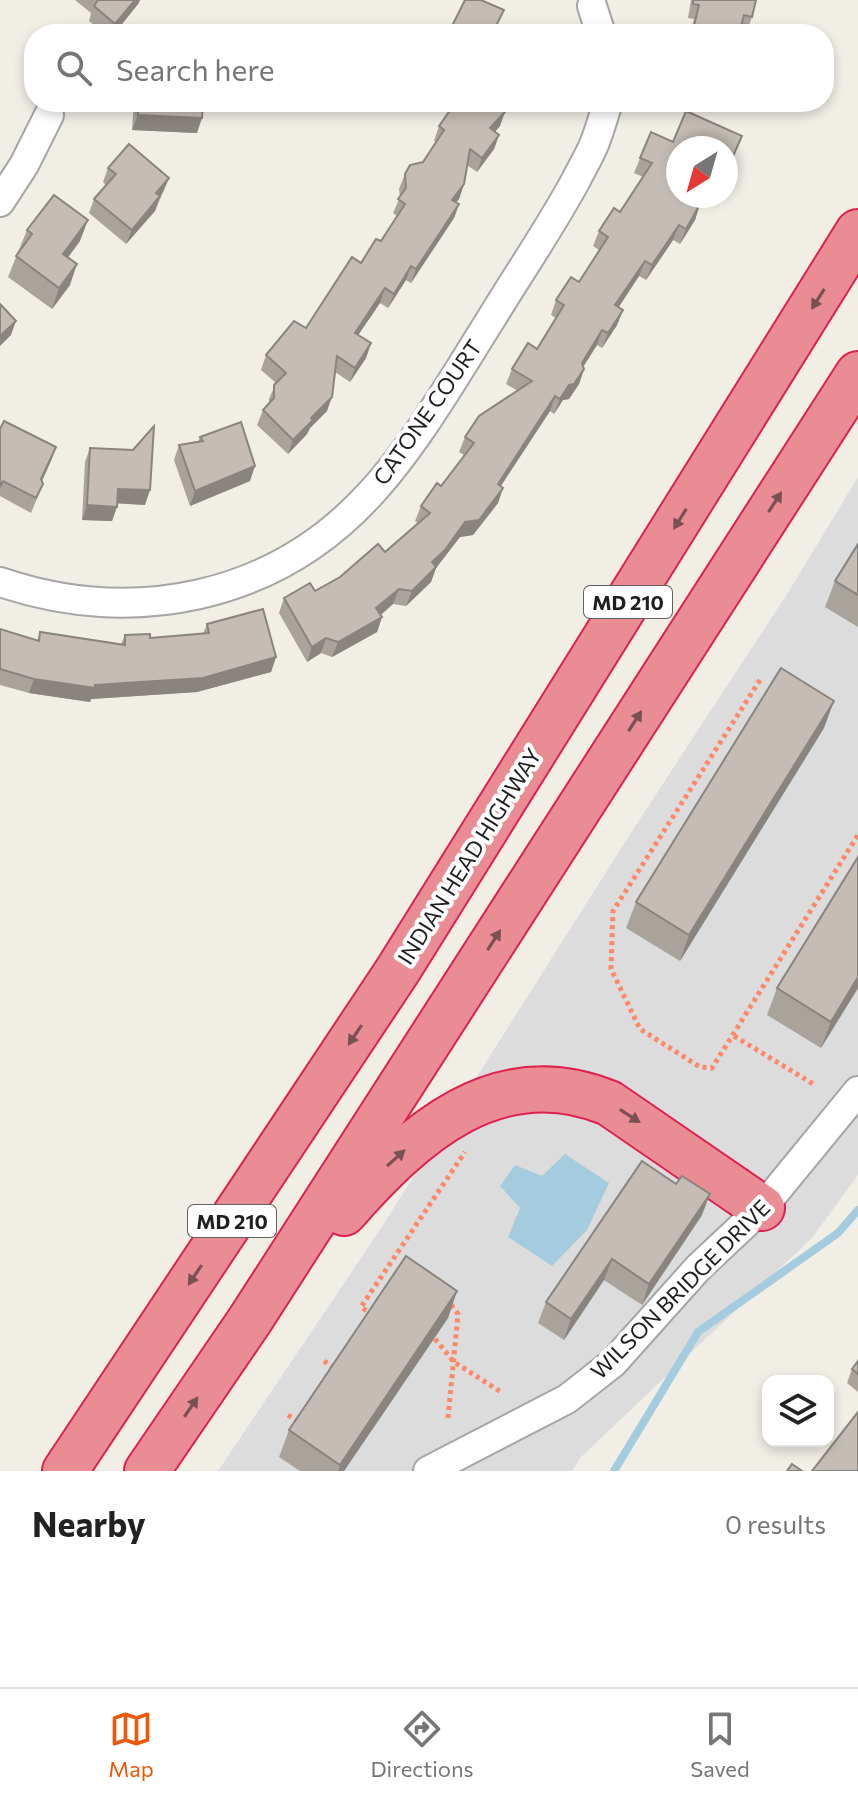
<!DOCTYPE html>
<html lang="en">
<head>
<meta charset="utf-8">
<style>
	:root { --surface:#fff; --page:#f2f2f2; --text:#222; --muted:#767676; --line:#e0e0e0; --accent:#ea580c }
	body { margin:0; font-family:Commissioner,sans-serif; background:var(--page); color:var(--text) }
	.controls { position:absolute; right:24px; bottom:24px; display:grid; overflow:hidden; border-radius:16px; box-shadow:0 4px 12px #0003 }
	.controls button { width:72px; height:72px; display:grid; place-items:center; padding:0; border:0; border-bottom:2px solid var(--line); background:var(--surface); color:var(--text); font:40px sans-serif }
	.compass { position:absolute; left:666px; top:136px; width:72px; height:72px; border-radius:50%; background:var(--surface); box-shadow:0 4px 12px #0003; rotate:217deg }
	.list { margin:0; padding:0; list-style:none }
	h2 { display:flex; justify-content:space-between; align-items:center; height:104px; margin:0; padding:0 32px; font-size:34px }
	h2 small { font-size:26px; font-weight:400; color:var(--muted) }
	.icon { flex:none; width:44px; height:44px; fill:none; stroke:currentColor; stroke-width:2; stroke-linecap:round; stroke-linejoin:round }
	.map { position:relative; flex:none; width:858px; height:1471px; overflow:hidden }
	.search { position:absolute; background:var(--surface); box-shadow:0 4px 12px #0003; left:24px; right:24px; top:24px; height:88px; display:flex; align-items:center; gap:20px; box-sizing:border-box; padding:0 28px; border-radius:32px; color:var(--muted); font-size:30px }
	.sheet { height:216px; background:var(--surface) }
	nav { display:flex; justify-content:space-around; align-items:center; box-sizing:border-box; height:112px; border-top:2px solid var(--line); background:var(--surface); font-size:22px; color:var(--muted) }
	nav a { display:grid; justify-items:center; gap:4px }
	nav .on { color:var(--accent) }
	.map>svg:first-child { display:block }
	.residential { fill:#dddcdc }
	.water { fill:#a5ccde }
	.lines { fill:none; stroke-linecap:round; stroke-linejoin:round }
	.stream { stroke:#a5ccde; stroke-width:8 }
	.street-casing { stroke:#a6a6a6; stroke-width:32 }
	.highway-casing { stroke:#de2250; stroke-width:48 }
	.path { stroke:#fc886a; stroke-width:5; stroke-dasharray:4 4; stroke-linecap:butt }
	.street { stroke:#fff; stroke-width:28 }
	.highway { stroke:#e98c94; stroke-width:44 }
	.wall { fill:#a9a39c }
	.shaded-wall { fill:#8a847f }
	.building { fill:#c5bdb5; stroke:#8a847f; stroke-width:2 }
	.oneway { fill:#7a5054 }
	.labels { text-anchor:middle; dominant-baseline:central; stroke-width:8; stroke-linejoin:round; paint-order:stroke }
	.shield { fill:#fff; stroke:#626262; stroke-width:2 }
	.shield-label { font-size:20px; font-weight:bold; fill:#1f1f1f }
	.street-label { font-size:22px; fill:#1f1f1f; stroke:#fff }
</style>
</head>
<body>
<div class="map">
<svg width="858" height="1471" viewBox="0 0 858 1471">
	<rect width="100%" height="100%" fill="#f0eee5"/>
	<polygon class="residential" points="858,477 858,1175 812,1238 581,1457 572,1471 218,1471 383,1225 634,828 789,591"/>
	<polygon class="water" points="565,1154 609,1183 587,1230 552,1266 508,1237 520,1208 500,1186 515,1165 542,1176"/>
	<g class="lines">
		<polyline class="stream" points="614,1471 698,1332 838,1233 858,1210"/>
		<g class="street-casing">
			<g id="street">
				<polyline points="592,6 601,34"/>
				<polyline points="0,202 24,165 49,115"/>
				<path d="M0 582C133 627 275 599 371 493 416 444 455 376 491 319 519 273 550 228 576 180 582 168 590 155 595 142 600 129 604 115 608 102"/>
				<polyline points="428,1471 567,1399 613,1363 698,1268 762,1208 858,1091"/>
			</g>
		</g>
		<g class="highway-casing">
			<g id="highway">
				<path d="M344 1213C413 1134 498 1057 609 1103L762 1208"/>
				<polyline points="65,1471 398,970 858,232"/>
				<polyline points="147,1471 250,1320 858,374"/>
			</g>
		</g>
		<g class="path">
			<polyline points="760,680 613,911 611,969 640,1029 700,1067 712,1068 858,835"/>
			<polyline points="734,1036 815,1085"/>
			<polyline points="373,1315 361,1307 465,1152"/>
			<polyline points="435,1339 454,1362 501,1392"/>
			<polyline points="324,1361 337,1370"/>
			<polyline points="288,1415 300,1423"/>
			<polyline points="448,1418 458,1314 449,1302"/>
		</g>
		<use href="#street" class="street"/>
		<use href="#highway" class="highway"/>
	</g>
	<g class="wall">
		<polygon points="75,0 140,0 138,4 114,34 105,34 89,21 91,13"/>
		<polygon points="691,0 756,0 752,17 747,31 740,29 739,34 690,34 694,19 688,18"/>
		<polygon points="134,102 203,102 197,133 132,130"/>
		<polygon points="693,102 740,102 736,110"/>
		<polygon points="686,111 742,136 728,171 726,170 726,148 678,148 678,196 695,196 693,200 700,204 695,220 680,244 673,240 646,280 639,276 619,307 623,310 617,325 602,348 597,345 583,367 584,369 579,384 569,399 563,400 554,414 550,411 501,486 503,488 498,503 473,535 460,537 436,568 431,582 406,606 393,604 381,615 382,617 377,632 332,657 321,653 307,662 279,613 284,598 310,583 315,591 340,577 378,544 385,552 418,523 415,521 421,506 437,483 441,486 464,455 459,452 465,437 479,416 518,391 506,384 512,369 528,343 537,349 556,318 551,315 556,300 571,277 579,282 599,250 593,246 599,231 614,208 620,212 643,177 634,173 651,132 673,142"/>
		<polygon points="439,126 500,126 495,132 499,135 494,149 477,172 467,165 464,184 459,199 456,202 459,204 454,218 411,283 406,280 388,308 380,303 358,335 371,343 366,358 350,382 335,372 327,411 310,428 307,434 288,454 257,425 263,410 269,404 269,399 276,383 261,370 266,355 306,328 361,263 381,241 397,216 393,213 400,197 399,189 405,174 423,162 436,142 434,141"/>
		<polygon points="108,168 169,178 155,211 126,244 89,213 94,199 106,185 103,182"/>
		<polygon points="27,230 80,241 68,257 70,285 52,309 8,277"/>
		<polygon points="0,429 56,447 42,481 43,484 31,513 0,496"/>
		<polygon points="200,437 250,481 190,506 174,460 179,445 198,442"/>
		<polygon points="90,448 145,505 117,503 112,521 82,520 85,462"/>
		<polygon points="858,544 858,627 825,607 835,581"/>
		<polygon points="207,624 276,657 271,672 197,692 91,699 90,702 29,693 0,685 0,629 37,641 40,632 121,644 125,635 150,638 203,634"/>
		<polygon points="824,728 680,961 626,928 636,902"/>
		<polygon points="777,988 858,988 821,1048 767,1015"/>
		<polygon points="642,1161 702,1215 642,1305 604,1280 564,1340 538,1323 546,1302"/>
		<polygon points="457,1291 448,1318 344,1471 300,1471 279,1457 289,1430"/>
		<polygon points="858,1361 858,1392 847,1383 852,1369"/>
	</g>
	<g class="shaded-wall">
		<polygon points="135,0 140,0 138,4 114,34 112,34 115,24"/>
		<polygon points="505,112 500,126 485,142 490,128"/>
		<polygon points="138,115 202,118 197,133 132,130"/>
		<polygon points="499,135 494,149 477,172 482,158"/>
		<polygon points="169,178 163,192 155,203 160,196 155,211 126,244 132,230 156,193"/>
		<polygon points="464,184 459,199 447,214 452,200"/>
		<polygon points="459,204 454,218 411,283 416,269"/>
		<polygon points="700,204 695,220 680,244 686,229"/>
		<polygon points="88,220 80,241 55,275 63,254"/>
		<polygon points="679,225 673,240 646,280 652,265"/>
		<polygon points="645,261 639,276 610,320 615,305"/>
		<polygon points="77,264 70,285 52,309 59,288"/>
		<polygon points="411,266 406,280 388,308 394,294"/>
		<polygon points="385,288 380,303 350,347 355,333"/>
		<polygon points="623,310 617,325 602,348 608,333"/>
		<polygon points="16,321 11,335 0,346 0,336"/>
		<polygon points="602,330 597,345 576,378 582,363"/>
		<polygon points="371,343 366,358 350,382 355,368"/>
		<polygon points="584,369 579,384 569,399 563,400 554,414 560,399 569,385"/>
		<polygon points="555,396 550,411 492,499 498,484"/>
		<polygon points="332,397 327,411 310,428 307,434 288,454 293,440 311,418"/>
		<polygon points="56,447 51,461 36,494 41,479"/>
		<polygon points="255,466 250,481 190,506 195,491"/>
		<polygon points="503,488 498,503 473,535 460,537 436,568 431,582 406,606 412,591 432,562 465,522"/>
		<polygon points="118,489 150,490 145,505 112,503"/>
		<polygon points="87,505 117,507 112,521 82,520"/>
		<polygon points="399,589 393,604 371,623 376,608"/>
		<polygon points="382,617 377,632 332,657 338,642"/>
		<polygon points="326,638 321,653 307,662 312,647"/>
		<polygon points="276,657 271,672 197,692 91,699 90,702 29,693 34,679 95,685"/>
		<polygon points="834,701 824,728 680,961 689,935"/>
		<polygon points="858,977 858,988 821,1048 831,1022"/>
		<polygon points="710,1194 702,1215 642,1305 649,1284"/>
		<polygon points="612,1259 604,1280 564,1340 571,1319"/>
		<polygon points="457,1291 448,1318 344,1471 338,1471 340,1465"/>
	</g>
	<g class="building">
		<polygon points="98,0 135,0 115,24 94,6"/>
		<polygon points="465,0 481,0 504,10 492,34 448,34"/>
		<polygon points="693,0 756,0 752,17 744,15 739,34 692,34 699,5 693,4"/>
		<polygon points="138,102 203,102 202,118 138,115"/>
		<polygon points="456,102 491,102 505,112 490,128 499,135 482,158 470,149 464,184 452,200 459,204 416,269 411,266 394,294 385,288 355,333 371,343 355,368 337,356 332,397 311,418 313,420 293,440 263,410 274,398 274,385 286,373 266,355 294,321 306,328 352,257 361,263 376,239 381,241 405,204 398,199 406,188 405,174 410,165 423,162 444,130 439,126"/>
		<polygon points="686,111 742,136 733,156 726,153 726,148 678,148 678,196 694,196 692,200 700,204 686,229 679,225 652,265 645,261 615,305 623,310 608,333 602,330 582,363 584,369 574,384 569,385 560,399 555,396 498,484 503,488 479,520 465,522 445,550 432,562 436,567 412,591 399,589 376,608 382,617 338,642 326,638 312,647 284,598 310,583 315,591 340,577 378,544 385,552 430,513 421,506 437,483 441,486 474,443 465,437 479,416 532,381 512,369 528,343 537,349 564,305 556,300 571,277 579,282 608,237 599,231 614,208 620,212 652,163 640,158 651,132 673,142"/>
		<polygon points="129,144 169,178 156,193 160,196 132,230 94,199 116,174 108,168"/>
		<polygon points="54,195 88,220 63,254 77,264 59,288 16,256 32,234 27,230"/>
		<polygon points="0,304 16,321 0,336"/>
		<polygon points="4,421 56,447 41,479 43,484 36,498 3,481 0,487 0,429"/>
		<polygon points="241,422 255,466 195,491 179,445 203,441 200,437"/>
		<polygon points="154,426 150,490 118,489 117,507 87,505 90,448 133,450"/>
		<polygon points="858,544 858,595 835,581"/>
		<polygon points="263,609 276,657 203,678 95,685 95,688 34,679 0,669 0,629 39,641 40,632 125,645 125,635 150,634 150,638 209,633 207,624"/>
		<polygon points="781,668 834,701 689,935 636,902"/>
		<polygon points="858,857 858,977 831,1022 777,988"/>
		<polygon points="642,1161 676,1184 682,1176 710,1194 649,1284 612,1259 571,1319 546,1302"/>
		<polygon points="406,1256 457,1291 340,1465 289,1430"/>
		<polygon points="858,1361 858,1374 852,1369"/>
		<polygon points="858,1412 858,1471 812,1471"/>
		<polygon points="792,1464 802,1471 787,1471"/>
	</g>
	<defs><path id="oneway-solid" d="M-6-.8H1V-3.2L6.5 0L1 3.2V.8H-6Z" transform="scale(2)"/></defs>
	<g class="oneway">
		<use href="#oneway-solid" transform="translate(818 299) rotate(122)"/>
		<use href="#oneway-solid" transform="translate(775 502) rotate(-57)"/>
		<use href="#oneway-solid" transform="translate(680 519) rotate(122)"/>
		<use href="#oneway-solid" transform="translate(635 721) rotate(-57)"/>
		<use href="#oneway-solid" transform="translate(494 940) rotate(-57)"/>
		<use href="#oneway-solid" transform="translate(355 1035) rotate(124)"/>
		<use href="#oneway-solid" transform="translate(630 1116) rotate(33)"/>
		<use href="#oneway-solid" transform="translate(396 1158) rotate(-42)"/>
		<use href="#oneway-solid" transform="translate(195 1275) rotate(124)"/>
		<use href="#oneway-solid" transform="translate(191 1407) rotate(-56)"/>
	</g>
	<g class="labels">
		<g class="shield">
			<rect x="584" y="586" width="88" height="32" rx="6"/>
			<rect x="188" y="1205" width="88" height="32" rx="6"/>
		</g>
		<g class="shield-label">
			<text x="628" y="602">MD 210</text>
			<text x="232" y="1221">MD 210</text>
		</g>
		<g class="street-label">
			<text transform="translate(427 412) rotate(-55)">CATONE COURT</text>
			<text transform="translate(469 856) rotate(-58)">INDIAN HEAD HIGHWAY</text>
			<text transform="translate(680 1289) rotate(-45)">WILSON BRIDGE DRIVE</text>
		</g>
	</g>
</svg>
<div class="controls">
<button><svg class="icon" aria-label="layers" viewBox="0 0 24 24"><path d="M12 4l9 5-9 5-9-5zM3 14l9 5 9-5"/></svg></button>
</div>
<svg class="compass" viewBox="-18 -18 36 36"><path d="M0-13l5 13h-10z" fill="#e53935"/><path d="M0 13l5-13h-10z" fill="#767676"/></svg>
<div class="search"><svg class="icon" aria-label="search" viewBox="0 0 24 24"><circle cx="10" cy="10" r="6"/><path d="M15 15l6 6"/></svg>Search here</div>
</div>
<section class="sheet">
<h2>Nearby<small>0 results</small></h2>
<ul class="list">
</ul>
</section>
<nav>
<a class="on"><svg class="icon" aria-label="map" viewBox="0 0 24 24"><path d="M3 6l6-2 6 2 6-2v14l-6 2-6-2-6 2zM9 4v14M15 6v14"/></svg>Map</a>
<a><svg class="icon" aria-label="directions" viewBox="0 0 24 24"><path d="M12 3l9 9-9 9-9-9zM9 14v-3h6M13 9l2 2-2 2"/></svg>Directions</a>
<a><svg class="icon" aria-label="saved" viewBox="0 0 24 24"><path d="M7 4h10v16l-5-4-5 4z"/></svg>Saved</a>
</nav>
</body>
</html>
